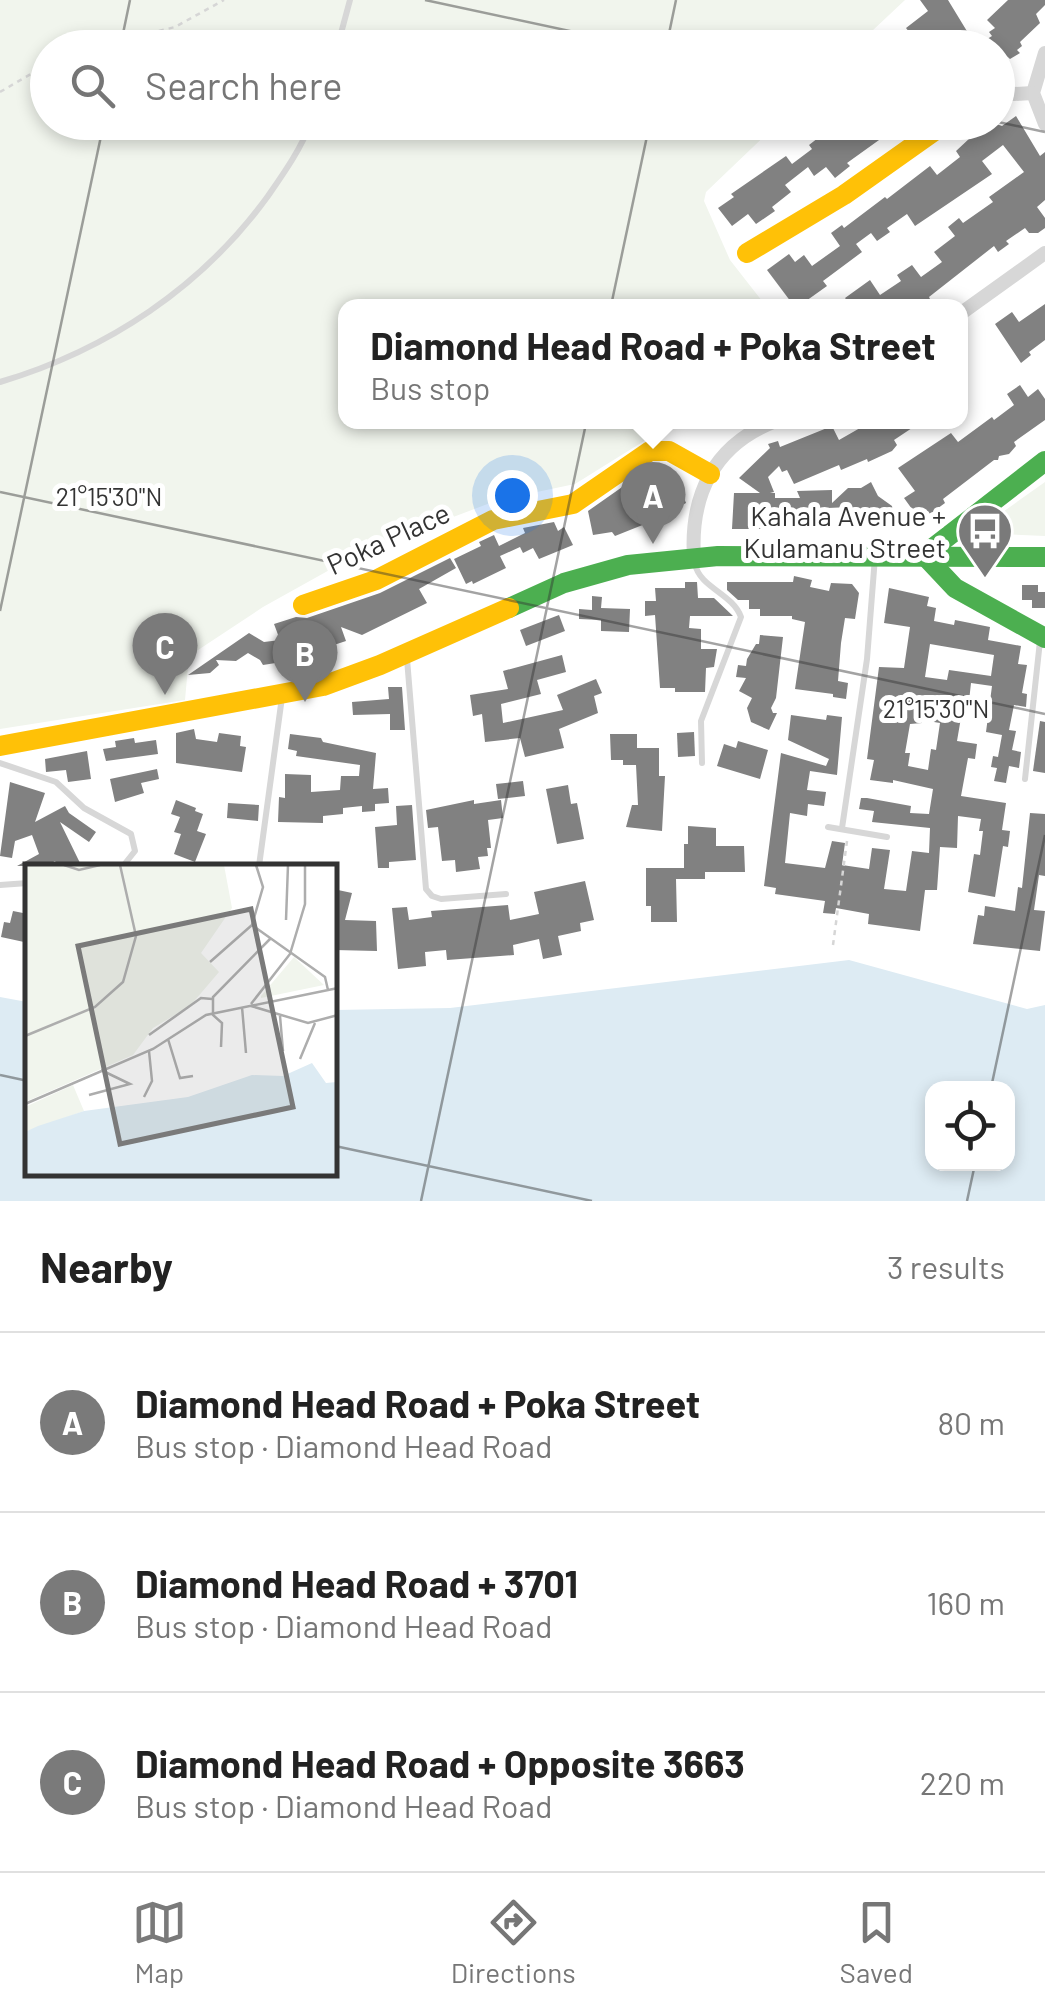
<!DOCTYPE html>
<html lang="en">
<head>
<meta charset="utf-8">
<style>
	:root { --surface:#fff; --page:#f2f2f2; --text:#222; --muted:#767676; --line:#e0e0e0; --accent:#7a7a7a }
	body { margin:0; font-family:Barlow,sans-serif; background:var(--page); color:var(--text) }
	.controls { position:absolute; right:30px; bottom:30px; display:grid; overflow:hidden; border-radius:20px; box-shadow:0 5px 15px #0003 }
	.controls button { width:90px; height:90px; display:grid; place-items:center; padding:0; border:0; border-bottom:2px solid var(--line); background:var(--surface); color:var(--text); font:50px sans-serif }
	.you { position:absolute; left:512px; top:495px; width:35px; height:35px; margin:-25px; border:8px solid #fff; border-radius:50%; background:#1a73e8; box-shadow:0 0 0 15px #1a73e833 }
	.badge { display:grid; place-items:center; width:65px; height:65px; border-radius:50%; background:var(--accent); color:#fff; font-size:32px; font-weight:700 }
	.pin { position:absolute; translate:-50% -82px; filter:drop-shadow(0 2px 5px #0008) }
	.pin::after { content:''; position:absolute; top:52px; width:35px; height:30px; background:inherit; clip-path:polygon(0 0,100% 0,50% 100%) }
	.popup { position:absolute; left:338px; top:299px; width:630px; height:130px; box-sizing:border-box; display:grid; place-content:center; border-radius:20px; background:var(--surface); filter:drop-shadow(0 2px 8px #0005); font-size:32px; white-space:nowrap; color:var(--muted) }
	.popup b { font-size:38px; color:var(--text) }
	.popup::after { content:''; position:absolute; left:50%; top:100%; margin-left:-20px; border:20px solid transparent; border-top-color:var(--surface) }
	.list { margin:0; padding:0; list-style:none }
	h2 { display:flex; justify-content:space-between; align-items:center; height:130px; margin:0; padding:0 40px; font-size:42px }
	h2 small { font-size:32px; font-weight:400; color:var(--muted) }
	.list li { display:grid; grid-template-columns:65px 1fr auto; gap:30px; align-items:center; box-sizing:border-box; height:180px; padding:0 40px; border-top:2px solid var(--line) }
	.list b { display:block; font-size:38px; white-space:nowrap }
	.list p { margin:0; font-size:32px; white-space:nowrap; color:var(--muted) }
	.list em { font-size:32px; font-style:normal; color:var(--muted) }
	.icon { flex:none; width:55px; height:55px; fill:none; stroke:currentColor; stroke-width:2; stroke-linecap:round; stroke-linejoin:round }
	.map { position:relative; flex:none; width:1045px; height:1201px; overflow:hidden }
	.search { position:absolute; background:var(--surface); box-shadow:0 5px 15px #0003; left:30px; right:30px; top:30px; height:110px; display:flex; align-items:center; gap:25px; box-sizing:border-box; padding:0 35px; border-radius:55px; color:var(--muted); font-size:38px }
	.sheet { height:670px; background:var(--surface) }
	nav { display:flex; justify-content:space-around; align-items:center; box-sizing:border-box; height:140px; border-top:2px solid var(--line); background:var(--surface); font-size:28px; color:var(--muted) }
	nav a { display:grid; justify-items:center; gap:5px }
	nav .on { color:var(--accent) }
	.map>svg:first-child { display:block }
	.green { fill:#f1f5ed }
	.water { fill:#ddebf3; fill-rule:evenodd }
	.building { fill:#818181; fill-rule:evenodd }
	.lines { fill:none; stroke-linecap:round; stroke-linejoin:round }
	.path { stroke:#d6d6d6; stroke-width:2.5; stroke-dasharray:5 5; stroke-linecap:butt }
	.lane { stroke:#d7d7d7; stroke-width:6 }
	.street { stroke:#d7d7d7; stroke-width:14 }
	.fast { stroke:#4caf50; stroke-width:20 }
	.slow { stroke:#ffc107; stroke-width:20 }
	.ticks { fill:none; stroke:#333; stroke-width:2.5; stroke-opacity:0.45 }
	.labels { text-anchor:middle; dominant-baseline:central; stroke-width:10; stroke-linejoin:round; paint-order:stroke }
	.poi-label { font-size:28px; fill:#333; stroke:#fff; text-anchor:end }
	.street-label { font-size:28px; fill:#333; stroke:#fff }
	.inset-road { fill:none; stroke:#adadad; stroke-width:2.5 }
	.view { fill:#7a7a7a; fill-opacity:0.15; stroke:#7a7a7a; stroke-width:5 }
	.inset-edge { fill:none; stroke:#333; stroke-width:5 }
	.ticks-label { font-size:25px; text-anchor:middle; fill:#333; stroke:#fff; stroke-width:10; stroke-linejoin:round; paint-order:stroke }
</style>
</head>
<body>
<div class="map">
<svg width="1045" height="1201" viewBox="0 0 1045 1201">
	<rect width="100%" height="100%" fill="#fff"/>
	<g class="green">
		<polygon points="0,0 905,0 855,47 48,48 48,122 778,123 706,192 704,201 730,260 766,306 346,306 346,422 663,422 657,433 575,484 498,500 398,538 333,568 263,607 189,656 185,700 0,729"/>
		<polygon points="1045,482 1045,536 1001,534 995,527 1000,514"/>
	</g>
	<path class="water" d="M849 960 1027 1009 1045 1005V1201H0V997L27 1002 28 1174H335V1010L450 1008ZM932 1088H1008V1164H932Z"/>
	<g class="building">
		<polygon points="920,0 948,0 976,46 992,36 989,32 995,28 987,20 1008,0 1045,0 1045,5 1036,14 1040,23 1020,42 1022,46 1017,50 1020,53 1010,59 998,48 953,48 943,33 921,48 906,28 928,11"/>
		<polygon points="1016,116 1040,156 1045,152 1045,200 1037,207 1045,218 1045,228 1038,233 1029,233 1025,228 1006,241 1009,244 998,252 994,246 929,297 931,301 923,306 851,306 845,298 870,280 880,295 901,281 897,275 912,265 921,277 942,262 934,252 955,236 948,227 959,218 963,223 993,202 989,197 1024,172 1003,145 982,161 992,174 915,226 907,214 887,228 890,232 877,241 871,233 856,244 862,252 823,281 827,286 799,306 794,306 767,270 789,254 795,262 804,255 812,266 840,246 831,233 842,225 844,228 885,197 887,199 930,166 937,175 960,157 956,151 971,137 991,122 1002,126"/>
		<polygon points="829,122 912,122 889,139 886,135 847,163 850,166 835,178 826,167 814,176 808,167 785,185 791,192 772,207 775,211 756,224 748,214 732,226 718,208 734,197 731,194 786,156 792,164 812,149 809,145 832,127"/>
		<polygon points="1045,304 1045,340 1029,352 1031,355 1021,363 995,324 1012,312 1019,322"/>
		<polygon points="1020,385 1028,397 1038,389 1045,399 1045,420 1014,442 1016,446 1009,454 999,456 998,460 994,460 943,499 945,503 930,514 928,511 917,516 904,498 915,491 898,468 951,433 958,442 992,417 994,420 1014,405 1007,394"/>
		<polygon points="856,422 921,422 894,440 897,445 892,451 868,462 867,459 841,470 839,465 794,484 787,470 782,472 779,466 768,477 774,492 770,493 775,493 775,498 800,498 797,491 832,490 832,503 848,488 861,488 871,482 878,496 892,506 894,518 850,521 850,507 828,508 829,522 775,522 775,529 732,529 734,493 760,493 739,478 770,448 768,444 778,441 780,447 832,426 839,440 860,428"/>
		<polygon points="660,465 671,468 686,503 663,514 667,523 653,529 650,522 615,536 612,532 593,535 588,511 645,471"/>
		<polygon points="554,522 558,531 564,527 573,545 539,559 533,548 523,553 520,547 500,556 506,568 473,584 472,581 466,584 454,559 481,546 479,542 494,535 499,546 525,533 523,528"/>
		<polygon points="450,558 456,568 419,589 427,603 362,635 341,627 346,641 282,662 263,665 260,660 248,653 236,661 216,660 219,665 210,673 188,675 249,633 264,642 280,640 274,624 296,617 307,618 380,593"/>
		<polygon points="794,576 812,580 810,587 829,591 831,583 852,584 859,593 855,619 845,618 841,643 838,681 848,683 846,699 833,697 833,694 795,689 805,622 792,619 792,616 760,616 760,609 749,609 749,600 738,600 727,590 727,582 793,582"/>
		<polygon points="685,582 697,582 698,598 714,598 733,616 690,616 689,628 701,629 701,649 717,649 714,667 706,668 705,692 675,692 675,688 660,688 655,615 645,616 645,601 656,601 655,588 685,588"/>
		<polygon points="1022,585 1038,585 1038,592 1045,592 1045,608 1032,608 1032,600 1022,600"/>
		<path d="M889 588 929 597 927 606 936 608 934 621 954 625 955 620 990 627 988 640 1021 646 1018 664 1027 665 1022 693 1027 694 1026 707 1014 705 1009 730 1016 731 1012 750 1021 752 1019 768 1009 766 1006 783 994 781 997 768 991 767 993 756 998 757 1002 735 986 732 992 686 971 683 969 701 964 700 957 741 977 744 975 759 968 758 961 796 1006 803 1002 830 1010 831 1008 847 1003 846 995 897 968 892 974 854 980 855 983 831H979L981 819 958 816 957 848 940 847 937 890H925L920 931 868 924 869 914 836 908 835 914 823 913 825 901 775 894 776 888 764 886 781 753 826 766 829 759 788 740 791 715 826 720 827 715 842 717 837 775 810 771 807 790 826 792 824 806 808 804 807 816 790 813 785 863 825 868 832 841 845 843 842 865 869 869 872 848 890 850 884 889 906 891 912 851 929 853 930 828 872 822 874 811 859 809 861 798H867L911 806 910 813 929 814 933 789 893 780V783L870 780 874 760 867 759 879 667 904 668 910 627 884 623ZM930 644 994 655 991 676 949 670 947 680 925 677ZM922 720 940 723 936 750 931 749 928 770 908 766 910 753H905L910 724 922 723Z"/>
		<polygon points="592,596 602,597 601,608 630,609 629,632 601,631 601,620 579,619 579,609 592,610"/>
		<polygon points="559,615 565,631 526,646 520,630"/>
		<polygon points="760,635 783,637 776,698 771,708 773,713 777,713 769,730 751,722 747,708 752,698 739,691 746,678 736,677 738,665 746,666 747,659 756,644 759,644"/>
		<polygon points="562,655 566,672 537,680 541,694 501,704 503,723 563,710 557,695 596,679 602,693 594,696 598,713 559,729 564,748 525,757 520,738 485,742 482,714 473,716 470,695 508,689 503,671"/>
		<polygon points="388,687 402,687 405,730 390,730 390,714 353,715 352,702 389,699"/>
		<polygon points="1040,721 1045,722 1045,773 1033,771"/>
		<polygon points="194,729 196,739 217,742 219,733 241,736 240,746 246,747 242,772 176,763 176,733"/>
		<polygon points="694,732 695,756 678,757 677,733"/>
		<polygon points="290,734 321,738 323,742 376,753 373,789 388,788 389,803 375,804 375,811 362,812 362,806 343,808 343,814 323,816 323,823 278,822 279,797 285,798 285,774 311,775 311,792 340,790 341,776 359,776 360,765 296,756 297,751 288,749"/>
		<polygon points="610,734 637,734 637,748 659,748 659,776 665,776 662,831 626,827 632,805 638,805 636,765 623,765 623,760 611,760"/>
		<polygon points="134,738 135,743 156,740 158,754 106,761 103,749 116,747 115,741"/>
		<polygon points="738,741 768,750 760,779 717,766 724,744 736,748"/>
		<polygon points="87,751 91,779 68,782 66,770 46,772 45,759"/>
		<polygon points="157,769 159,779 141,783 144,793 115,802 110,779"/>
		<polygon points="523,781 525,796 498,799 496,784"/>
		<polygon points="10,782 45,793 35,822 65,806 69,813 96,832 89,842 60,822 80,863 74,866 58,866 55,861 46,866 17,866 39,854 32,835 15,841 12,858 0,856"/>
		<polygon points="568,785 571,804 577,803 584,839 557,844 546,789"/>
		<polygon points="176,800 196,808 195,811 203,814 197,831 206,834 195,862 174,854 181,834 174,832 180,817 171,814"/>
		<polygon points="474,800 474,804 501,800 503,818 488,820 491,848 487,848 488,856 478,857 480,869 456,872 455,860 442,861 438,827 428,828 426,810"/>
		<polygon points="228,803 259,805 258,821 227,818"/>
		<polygon points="412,805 416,860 389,862 389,868 378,868 375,827 397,825 396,806"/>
		<polygon points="1030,813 1045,814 1045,876 1039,875 1034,910 1045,911 1040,951 973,944 978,915 984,916 985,906 1015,911 1018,887 1022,888"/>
		<polygon points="688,826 716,828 716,846 744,846 745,872 705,872 705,879 676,879 677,922 651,922 651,906 646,906 646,868 684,868 684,844 688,844"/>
		<polygon points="585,881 594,920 580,923 581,931 558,936 562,955 543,959 539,939 513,945 514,955 447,960 446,950 425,952 426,966 398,969 392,908 407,907 409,920 432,917 431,911 508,905 510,920 539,914 534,892"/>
		<polygon points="338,890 352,893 345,920 376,921 377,951 335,950"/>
		<polygon points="13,911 28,914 24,942 1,937 4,922 10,923"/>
	</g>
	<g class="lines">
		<g class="path">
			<polyline points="91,48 175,27 224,0"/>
			<polyline points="0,92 48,64"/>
			<polyline points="833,945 847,841"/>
		</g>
		<g class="lane">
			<polyline points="337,48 350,0"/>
			<path d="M0 382C108 350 202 287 268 196 284 173 301 149 311 122"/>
			<path d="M695 564C700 588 732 593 741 617L701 721 702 763"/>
			<polyline points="407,659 426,889 432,896 441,899 506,894"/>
			<polyline points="0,763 56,782 84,808 131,834 135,851 123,866"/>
			<polyline points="1025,779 1040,641"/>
			<polyline points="828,827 887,837"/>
			<polyline points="842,828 867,659 875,557"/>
			<polyline points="259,866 282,697"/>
			<polyline points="0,885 28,883"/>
		</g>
		<g class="street">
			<polyline points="1045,53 1033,93 1045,124"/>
			<polyline points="998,95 1033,93"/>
			<polyline points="960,314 1045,253"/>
			<path d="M694 558C690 496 713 446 773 422"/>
		</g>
		<g class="fast">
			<polyline points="924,555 1045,461"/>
			<polyline points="924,555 955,588 1045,638"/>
			<polyline points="509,608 564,583 628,565 718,556 1045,557"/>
		</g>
		<g class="slow">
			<polyline points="747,253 844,195 947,122"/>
			<polyline points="303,605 376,580 493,520 573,504 650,451 669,451 710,474"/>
			<polyline points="0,746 323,686 380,665 509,608"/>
		</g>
	</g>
	<path class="ticks" d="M425 0 649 48M120 48 130 0M666 48 676 0M998 122 1045 132M0 492 1045 714M0 611 104 122M0 1075 28 1081M991 1088 1045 835M335 1146 592 1201M421 1201 650 122M967 1201 975 1164"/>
	<defs>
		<g id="bus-pin" transform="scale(2.875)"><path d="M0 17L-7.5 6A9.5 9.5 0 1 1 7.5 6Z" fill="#7a7a7a" stroke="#fff"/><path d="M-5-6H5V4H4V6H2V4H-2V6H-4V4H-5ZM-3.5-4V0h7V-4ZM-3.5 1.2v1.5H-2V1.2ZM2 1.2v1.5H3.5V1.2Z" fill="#fff"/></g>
	</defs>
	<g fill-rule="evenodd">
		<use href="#bus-pin" x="985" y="531"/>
	</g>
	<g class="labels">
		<g class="poi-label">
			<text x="946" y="515">Kahala Avenue +<tspan x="946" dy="32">Kulamanu Street</tspan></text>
		</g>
		<g class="street-label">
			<text transform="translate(388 538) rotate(-25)">Poka Place</text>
		</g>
	</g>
	<g transform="translate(25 864)">
		<rect width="312" height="312" fill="#fff"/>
		<path d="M0 1H199L207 44 176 89 194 108 165 142 128 164 108 191 0 238ZM269 93 299 121 236 134V132ZM48 221 59 247 0 268V243Z" fill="#f1f5ed"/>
		<path d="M287 199 301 219 312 218V312H0V268L13 262 59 247 163 233 227 211 258 212Z" fill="#ddebf3"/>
		<path class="inset-road" d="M39 1 54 6 75 1M261 56 263 1M227 61 300 113 303 126M227 61 238 23 231 1M185 98 227 61M226 140 265 90 280 40V1M226 142 283 159 313 151M217 143 221 189M255 152 258 187M124 171 176 134 187 135M0 172 70 143 98 118 111 72 95 1M143 175 155 214 168 212M196 183 197 159 188 151V133L245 75M275 195 290 159M64 231 105 220 76 206M119 233 127 217 124 187M0 240 128 185 181 151 313 124"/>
		<path class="view" d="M226 45 268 243 95 280 53 82Z"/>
		<rect width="312" height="312" class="inset-edge"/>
	</g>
	<g class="ticks-label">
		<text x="109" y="506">21°15'30"N</text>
		<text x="936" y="718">21°15'30"N</text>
	</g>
</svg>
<div class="controls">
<button><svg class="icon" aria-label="locate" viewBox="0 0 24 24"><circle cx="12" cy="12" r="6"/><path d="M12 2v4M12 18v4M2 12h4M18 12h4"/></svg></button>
</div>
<div class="you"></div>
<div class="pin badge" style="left:653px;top:544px">A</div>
<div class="popup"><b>Diamond Head Road + Poka Street</b>Bus stop</div>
<div class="pin badge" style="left:305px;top:702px">B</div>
<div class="pin badge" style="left:165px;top:695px">C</div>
<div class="search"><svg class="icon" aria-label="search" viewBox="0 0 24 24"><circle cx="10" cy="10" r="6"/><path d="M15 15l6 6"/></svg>Search here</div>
</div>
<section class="sheet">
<h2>Nearby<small>3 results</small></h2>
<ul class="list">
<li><span class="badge">A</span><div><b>Diamond Head Road + Poka Street</b><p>Bus stop · Diamond Head Road</p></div><em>80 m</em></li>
<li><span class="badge">B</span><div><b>Diamond Head Road + 3701</b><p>Bus stop · Diamond Head Road</p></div><em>160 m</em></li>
<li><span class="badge">C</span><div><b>Diamond Head Road + Opposite 3663</b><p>Bus stop · Diamond Head Road</p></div><em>220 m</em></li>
</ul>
</section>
<nav>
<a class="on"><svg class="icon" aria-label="map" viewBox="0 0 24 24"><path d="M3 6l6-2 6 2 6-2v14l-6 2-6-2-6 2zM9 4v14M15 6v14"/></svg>Map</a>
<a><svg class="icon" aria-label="directions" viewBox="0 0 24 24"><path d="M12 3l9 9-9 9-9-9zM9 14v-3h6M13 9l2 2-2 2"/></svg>Directions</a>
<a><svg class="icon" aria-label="saved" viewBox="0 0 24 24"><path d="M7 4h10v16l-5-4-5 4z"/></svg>Saved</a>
</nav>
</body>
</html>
